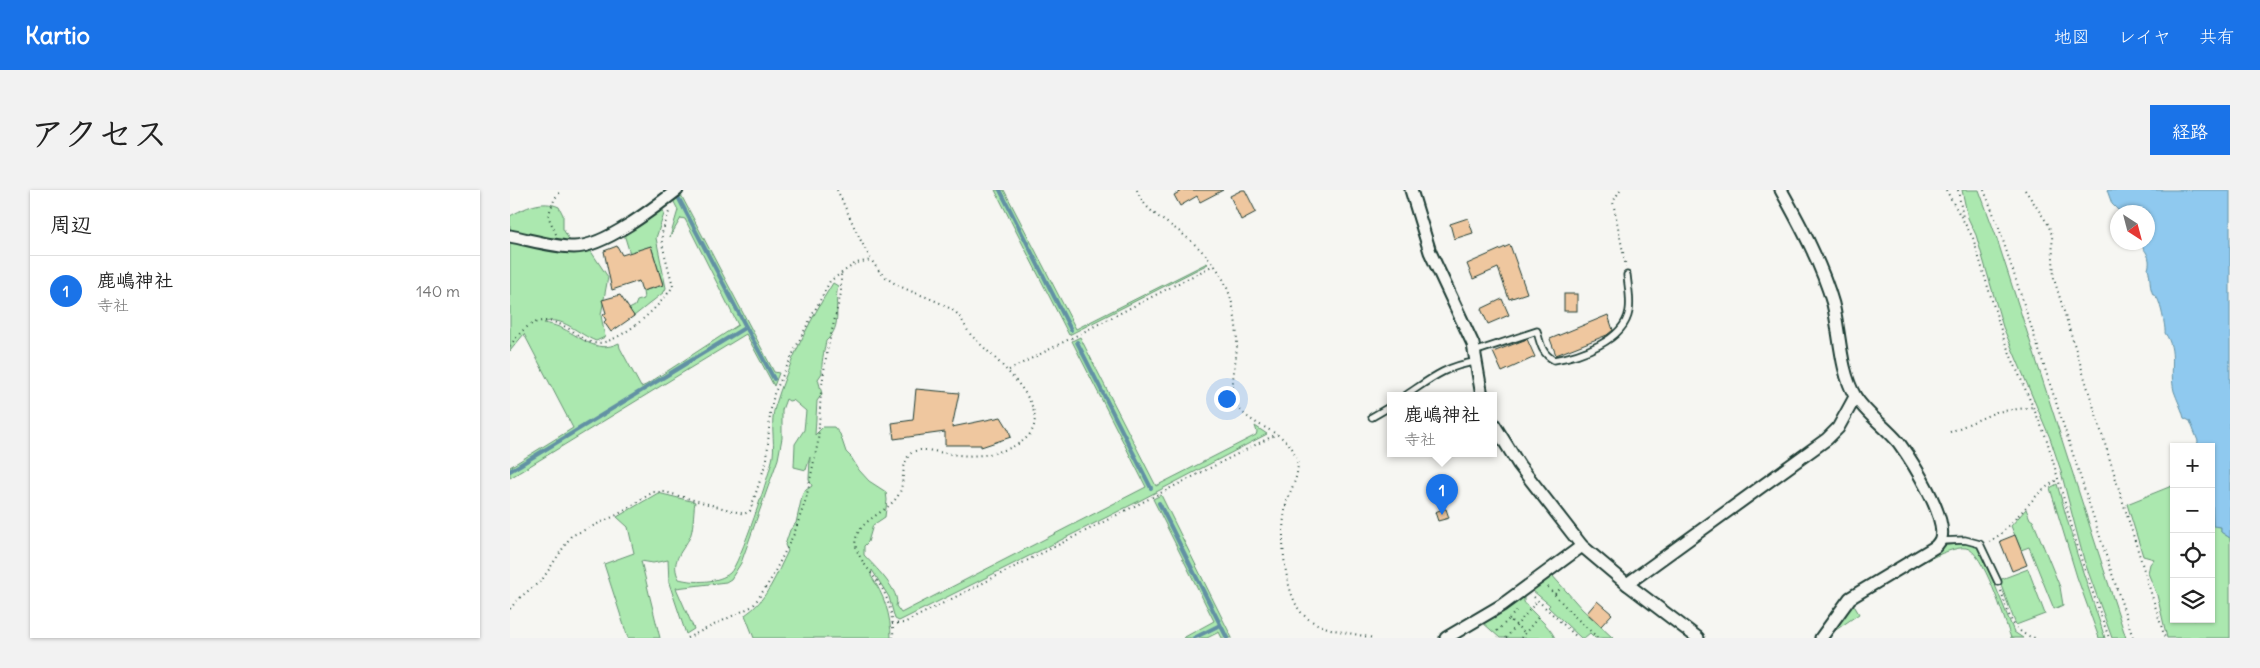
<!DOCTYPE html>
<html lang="ja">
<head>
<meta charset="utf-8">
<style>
	:root { --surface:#fff; --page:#f2f2f2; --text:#222; --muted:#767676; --line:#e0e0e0; --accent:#1a73e8 }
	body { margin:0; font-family:Delius,"Klee One",sans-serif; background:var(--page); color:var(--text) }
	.controls { position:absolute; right:15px; bottom:15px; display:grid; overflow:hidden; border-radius:0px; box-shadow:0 1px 4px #0004 }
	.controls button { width:45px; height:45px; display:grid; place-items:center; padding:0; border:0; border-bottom:1px solid var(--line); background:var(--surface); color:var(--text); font:25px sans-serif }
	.compass { position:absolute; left:1600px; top:15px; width:45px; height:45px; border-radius:50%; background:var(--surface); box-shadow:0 1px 4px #0004; rotate:144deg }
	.you { position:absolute; left:716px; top:208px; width:18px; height:18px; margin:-12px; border:4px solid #fff; border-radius:50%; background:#1a73e8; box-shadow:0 0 0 8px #1a73e833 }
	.badge { display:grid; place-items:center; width:32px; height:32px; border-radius:50%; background:var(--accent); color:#fff; font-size:16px; font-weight:700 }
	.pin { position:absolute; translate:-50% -41px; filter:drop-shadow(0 1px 2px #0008) }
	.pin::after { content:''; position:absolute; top:26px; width:18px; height:15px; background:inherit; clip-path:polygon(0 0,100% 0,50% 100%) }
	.popup { position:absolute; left:877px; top:202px; width:110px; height:65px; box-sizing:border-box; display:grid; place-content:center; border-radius:0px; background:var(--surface); filter:drop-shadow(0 1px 4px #0005); font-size:16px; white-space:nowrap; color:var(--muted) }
	.popup b { font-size:19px; color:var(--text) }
	.popup::after { content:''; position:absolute; left:50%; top:100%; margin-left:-10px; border:10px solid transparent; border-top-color:var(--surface) }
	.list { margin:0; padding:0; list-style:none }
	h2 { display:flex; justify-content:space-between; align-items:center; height:65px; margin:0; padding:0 20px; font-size:21px }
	h2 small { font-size:16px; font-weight:400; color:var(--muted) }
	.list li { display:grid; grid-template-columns:32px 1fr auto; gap:15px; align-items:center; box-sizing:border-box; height:70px; padding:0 20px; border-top:1px solid var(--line) }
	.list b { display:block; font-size:19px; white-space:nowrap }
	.list p { margin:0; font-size:16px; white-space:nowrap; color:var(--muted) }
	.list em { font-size:16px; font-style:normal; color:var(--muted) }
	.icon { flex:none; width:28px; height:28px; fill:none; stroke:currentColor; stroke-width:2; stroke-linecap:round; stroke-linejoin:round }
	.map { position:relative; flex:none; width:1720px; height:448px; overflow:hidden; border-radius:0px }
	header { display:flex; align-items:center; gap:30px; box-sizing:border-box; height:70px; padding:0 25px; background:var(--accent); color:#fff }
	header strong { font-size:24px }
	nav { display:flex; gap:28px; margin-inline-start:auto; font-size:18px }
	.intro { display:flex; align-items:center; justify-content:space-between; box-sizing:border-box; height:120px; padding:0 30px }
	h1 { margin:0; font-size:35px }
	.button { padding:12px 22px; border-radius:0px; background:var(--accent); color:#fff; font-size:18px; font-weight:700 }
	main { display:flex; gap:30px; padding:0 30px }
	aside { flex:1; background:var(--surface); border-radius:0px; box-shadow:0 1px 4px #0004 }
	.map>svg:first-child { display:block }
	.green { fill:#abe8af; stroke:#659272 }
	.water { fill:#8fc9ef; stroke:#6291a4 }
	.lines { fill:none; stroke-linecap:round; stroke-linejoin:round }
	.stream { stroke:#6291a4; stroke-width:4 }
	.building { fill:#efc79f; stroke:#1f3d34 }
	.service-casing { stroke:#1f3d34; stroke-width:9 }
	.minor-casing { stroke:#1f3d34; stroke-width:15 }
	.path { stroke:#1f3d34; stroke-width:2; stroke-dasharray:1 4; stroke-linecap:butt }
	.service { stroke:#f6f6f2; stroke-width:5.5 }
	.minor { stroke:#f6f6f2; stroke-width:11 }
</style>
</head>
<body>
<header>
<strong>Kartio</strong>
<nav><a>地図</a><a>レイヤ</a><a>共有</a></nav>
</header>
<div class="intro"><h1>アクセス</h1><a class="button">経路</a></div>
<main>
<aside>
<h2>周辺<small></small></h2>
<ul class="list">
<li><span class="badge">1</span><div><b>鹿嶋神社</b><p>寺社</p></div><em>140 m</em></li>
</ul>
</aside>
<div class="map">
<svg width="1720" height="448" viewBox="0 0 1720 448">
	<rect width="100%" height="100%" fill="#f6f6f2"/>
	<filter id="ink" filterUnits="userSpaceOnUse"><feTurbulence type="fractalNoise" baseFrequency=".02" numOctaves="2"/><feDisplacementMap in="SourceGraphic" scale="10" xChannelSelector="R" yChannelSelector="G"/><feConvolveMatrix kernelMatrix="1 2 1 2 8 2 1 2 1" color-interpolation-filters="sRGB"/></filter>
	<g filter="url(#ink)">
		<g class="green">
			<polygon points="485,0 494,0 566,139 697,73 698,74 559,145"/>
			<polygon points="1452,0 1469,0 1486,46 1616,448 1602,448 1574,370 1550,278 1540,248 1493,137 1466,45 1458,28"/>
			<path d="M170 3 264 182 269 183 264 196 236 144 0 288V277L63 238 14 144 0 161V26C15 18 32 9 49 17L53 25V39L61 53 80 60 98 87 91 125 95 147 86 151C69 145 51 124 34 133 39 134 44 135 49 137 70 145 85 165 109 153L110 158 131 197 136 195 228 135 175 29 171 28 160 47 168 20 162 8Z"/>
			<polygon points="153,20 154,24 146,48 156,98 154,102 124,126 119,119 125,116 127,111 134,109 133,101 153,95 141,56 120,64 114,44 118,39"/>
			<path d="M323 93 328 96C323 116 334 135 316 151 314 161 311 174 312 183L308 189 312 204 307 211 305 245 313 237H324L330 244 336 262 341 267 349 280 359 291 376 302 377 310 375 327 363 335 358 352 354 356V365C363 375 392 402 386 416L391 423 636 297 562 151 570 147 646 296 746 245 747 242 745 236 757 244 629 311 389 431 385 429 379 407 362 380 361 386C374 405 381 425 381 448H244L235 425C257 411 267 383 278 361L275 355 280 340 286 333 293 302 302 296 299 289 300 267 296 280 284 277 285 254 294 240 296 221 283 210 279 211 276 209 272 220V248L268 269 231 373 221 389 216 392 166 398 184 439 176 444 159 393 158 370 143 373 131 371 150 448H118L94 374 124 363 118 337 107 327 148 303 185 312C183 323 184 340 179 349 171 363 160 372 169 389 184 393 208 393 220 383 230 374 260 283 263 266 265 250 260 232 265 217 278 174 299 131 323 93Z"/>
			<polygon points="1547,294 1567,364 1595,448 1589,448 1567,387 1540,298"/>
			<polygon points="1664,295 1664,429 1701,429 1701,306 1703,335 1711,337 1711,342 1720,348 1720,448 1657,448 1647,405 1638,383 1640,374 1644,369 1633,366 1617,314"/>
			<polygon points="651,305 722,448 712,448 709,442 697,448 673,448 704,431 643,309"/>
			<polygon points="1516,319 1520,329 1523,331 1550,397 1553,415 1544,419 1519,357 1511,360 1501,336"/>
			<path d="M1452 353H1458L1470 358 1504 442 1513 448H1501C1495 431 1473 360 1456 358 1438 355 1391 385 1373 394L1433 356Z"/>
			<polygon points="1518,379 1535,424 1506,435 1489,390"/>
			<polygon points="1041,384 1072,419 1103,448 1085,448 1080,443 1074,448 1071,448 1038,417 1040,415 1023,401 1022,397"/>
			<path d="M1012 406 1014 408V412C1023 424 1039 435 1045 448H990L972 432Z"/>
			<polygon points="1342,412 1349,424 1320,444"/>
		</g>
		<path class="water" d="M1597 0H1720V348L1711 342V337L1703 336 1701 257H1687L1688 251 1680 231 1674 228C1672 219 1667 210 1664 201 1659 180 1668 161 1655 143 1656 138 1650 111 1647 108 1642 102 1645 109 1642 102 1639 95 1641 86 1638 79 1641 71 1638 63 1632 57L1633 53 1638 52V22H1610L1602 14Z"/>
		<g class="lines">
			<g class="stream">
				<polyline points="490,0 561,140"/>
				<polyline points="236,137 264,189"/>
				<polyline points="567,152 641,298"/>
				<polyline points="0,281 236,137 167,5"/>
				<polyline points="649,313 717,448"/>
				<polyline points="684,448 710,435"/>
			</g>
		</g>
		<g class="building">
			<polygon points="673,0 713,0 690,12 687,6 670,16 664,5"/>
			<polygon points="732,0 735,0 746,22 731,30 720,6"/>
			<polygon points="958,28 963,43 944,49 940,34"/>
			<polygon points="1000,55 1017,103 999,109 988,78 963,89 957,74"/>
			<polygon points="107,56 112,65 141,56 153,95 132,101 129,91 102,100 94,61"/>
			<rect x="1054" y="104" width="13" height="17"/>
			<polygon points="110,105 124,126 101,142 94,132 96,130 93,125 96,123 92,110"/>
			<polygon points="992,109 999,125 978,134 971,119"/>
			<polygon points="1098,125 1103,140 1097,145 1046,165 1040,149"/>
			<polygon points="1017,149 1025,167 992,182 983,162"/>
			<polygon points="406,199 449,203 442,237 491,227 499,240 501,247 471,257 471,255 435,255 435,242 384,249 382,233 403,230"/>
			<polygon points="933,319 936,319 939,328 928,331 925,322"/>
			<polygon points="1505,345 1517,375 1502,381 1490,351"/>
			<polygon points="1087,411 1102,424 1091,436 1077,423"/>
		</g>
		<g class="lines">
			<g class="service-casing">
				<g id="service">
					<path d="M964 162 1027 141C1030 153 1032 164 1044 170 1069 166 1114 151 1119 121 1121 110 1118 96 1117 85"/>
					<path d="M895 206C919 190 935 176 965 172"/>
					<polyline points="862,227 881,216"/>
					<polyline points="1431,351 1455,350 1470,354 1488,392"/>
				</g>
			</g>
			<g class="minor-casing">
				<g id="minor">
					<polyline points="901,0 920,62 963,154 972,206"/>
					<path d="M1271 0C1291 36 1312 75 1323 114 1330 142 1330 181 1345 206 1356 224 1376 237 1389 253 1402 271 1437 326 1431 348 1430 352 1428 354 1425 357L1340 408 1311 448"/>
					<path d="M0 46C21 50 43 57 64 57 94 57 144 18 167 0"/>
					<polyline points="983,233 1009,275 1072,356 1117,394 1188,448"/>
					<polyline points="1117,394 1317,249 1328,238 1345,207"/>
					<polyline points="936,448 992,415 1072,356"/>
				</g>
			</g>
			<g class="path">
				<path d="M327 0C338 22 356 67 371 83 391 103 423 105 445 122 453 128 455 139 462 146 493 177 573 241 484 263 469 267 451 266 435 263 426 262 415 258 405 261 390 267 395 290 390 302 381 322 352 327 346 348 341 363 366 387 373 400 380 414 384 432 383 448"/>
				<path d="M627 0C636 24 656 30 675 46 690 58 706 74 714 91 723 109 727 134 727 154 727 173 717 200 728 217 744 240 781 240 787 271 790 285 781 298 777 311 769 340 773 393 788 418 802 441 840 442 863 448"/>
				<polyline points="1110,0 1103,12 1116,77"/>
				<polyline points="1436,0 1463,48 1494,150 1536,247 1572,372 1599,448"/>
				<polyline points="1448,0 1453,27"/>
				<polyline points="1474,0 1489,38 1623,448"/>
				<polyline points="1515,0 1538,34 1542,45 1544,89 1655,448"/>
				<polyline points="46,44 38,26 45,8 52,0"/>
				<path d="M0 156C17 131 33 123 61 140 68 145 75 152 84 153 108 156 151 116 163 96L152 54V43L159 22"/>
				<polyline points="499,180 704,75"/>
				<polyline points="1440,242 1486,222 1523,217"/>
				<polyline points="1479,352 1491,344 1531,301 1548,289"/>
				<polyline points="1038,397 1062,424 1088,448"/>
				<path d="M1491 401C1499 423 1500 442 1525 448"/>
				<polyline points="1045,404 1050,399"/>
				<polyline points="1024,407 1068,448"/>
				<polyline points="0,419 8,409 32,390 61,346 107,325 143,302 155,302 234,324 240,321 257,269 260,224 264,204 289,151 320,91 346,73 362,70"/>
				<polyline points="999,429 1006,421"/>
				<polyline points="382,434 394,433 767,244"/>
				<polyline points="987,441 999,429 1015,443"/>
				<polyline points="177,448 243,416 260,391 284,344 296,309 308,252 311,201 317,161 331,103 331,82"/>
				<polyline points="996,448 1028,410"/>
				<polyline points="1011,448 1030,425"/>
			</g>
			<use href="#service" class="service"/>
			<use href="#minor" class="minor"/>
		</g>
	</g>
</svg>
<div class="controls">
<button>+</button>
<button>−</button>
<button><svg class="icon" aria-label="locate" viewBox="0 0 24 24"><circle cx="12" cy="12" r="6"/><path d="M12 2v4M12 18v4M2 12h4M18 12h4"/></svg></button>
<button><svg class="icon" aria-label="layers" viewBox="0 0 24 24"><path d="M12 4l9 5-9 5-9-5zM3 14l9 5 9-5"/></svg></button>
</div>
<svg class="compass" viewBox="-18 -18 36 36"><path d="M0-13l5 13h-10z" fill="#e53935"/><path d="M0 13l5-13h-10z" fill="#767676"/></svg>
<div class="you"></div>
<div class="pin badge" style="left:932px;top:325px">1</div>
<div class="popup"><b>鹿嶋神社</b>寺社</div>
</div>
</main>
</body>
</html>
